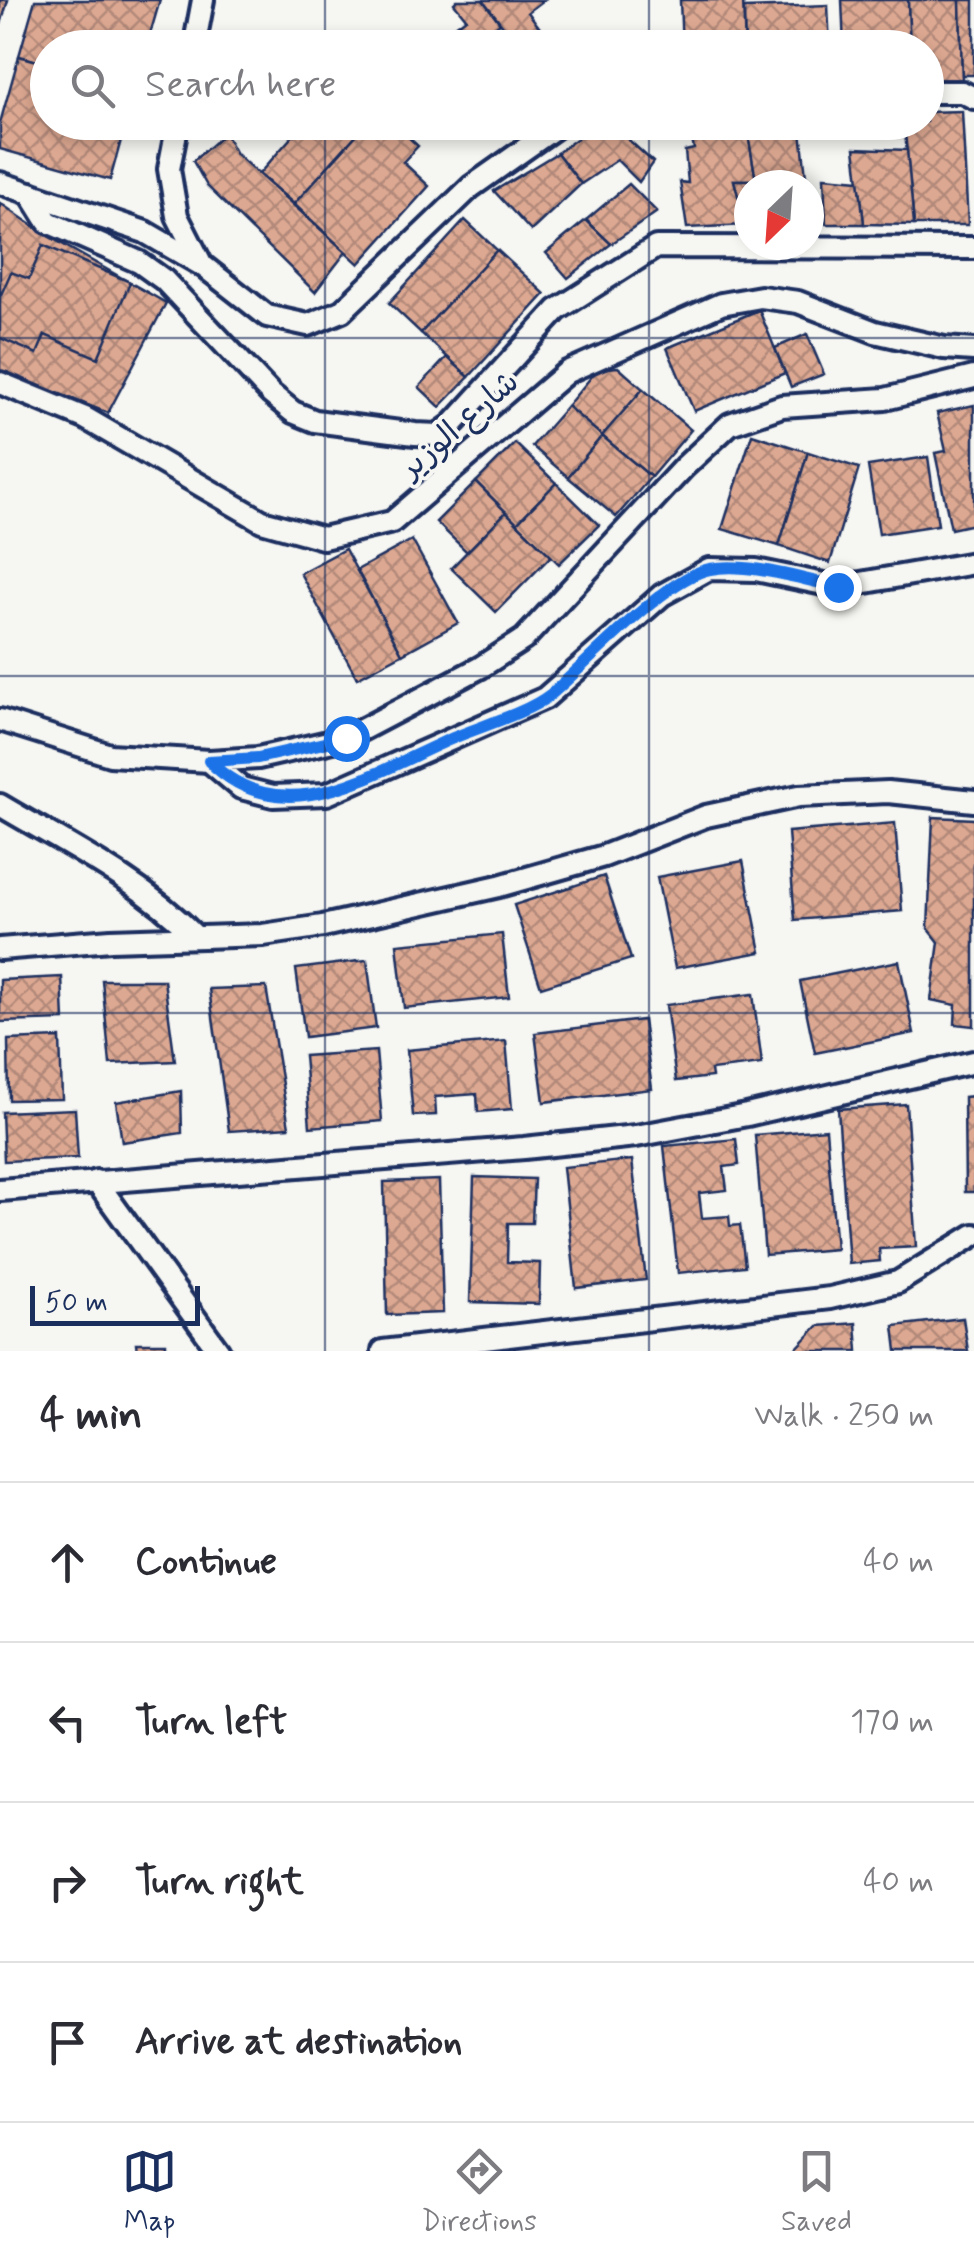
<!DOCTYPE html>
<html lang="en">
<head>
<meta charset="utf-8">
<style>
	:root { --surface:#fff; --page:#f7f7f7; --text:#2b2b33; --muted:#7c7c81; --line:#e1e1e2; --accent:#1b2f5e }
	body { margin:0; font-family:Mynerve,"Playpen Sans Arabic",sans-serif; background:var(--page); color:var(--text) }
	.compass { position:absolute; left:734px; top:170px; width:90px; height:90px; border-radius:50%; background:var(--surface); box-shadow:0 5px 15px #0003; rotate:205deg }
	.scale { position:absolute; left:30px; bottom:25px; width:170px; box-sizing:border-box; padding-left:10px; border:5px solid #1b2f5e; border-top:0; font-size:28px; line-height:35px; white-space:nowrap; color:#1b2f5e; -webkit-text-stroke:8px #f6f6f2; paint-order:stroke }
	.stop { position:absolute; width:30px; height:30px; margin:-22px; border:8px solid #1a73e8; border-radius:50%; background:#fff }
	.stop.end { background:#1a73e8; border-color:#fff; box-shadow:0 2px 10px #0008 }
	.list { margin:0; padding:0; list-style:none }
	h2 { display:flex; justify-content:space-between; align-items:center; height:130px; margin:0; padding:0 40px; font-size:42px }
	h2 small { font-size:32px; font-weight:400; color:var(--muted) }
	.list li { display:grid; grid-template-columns:65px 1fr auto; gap:30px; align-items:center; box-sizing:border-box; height:160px; padding:0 40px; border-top:2px solid var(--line) }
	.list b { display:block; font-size:38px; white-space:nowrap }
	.list em { font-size:32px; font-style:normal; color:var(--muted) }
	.icon { flex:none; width:55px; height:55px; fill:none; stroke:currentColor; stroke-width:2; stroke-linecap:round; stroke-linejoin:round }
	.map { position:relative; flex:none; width:974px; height:1351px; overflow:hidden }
	.search { position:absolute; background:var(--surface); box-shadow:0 5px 15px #0003; left:30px; right:30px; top:30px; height:110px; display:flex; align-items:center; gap:25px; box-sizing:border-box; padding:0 35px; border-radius:55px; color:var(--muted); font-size:38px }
	.sheet { height:770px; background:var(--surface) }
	nav { display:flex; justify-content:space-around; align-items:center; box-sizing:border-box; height:140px; border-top:2px solid var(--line); background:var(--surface); font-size:28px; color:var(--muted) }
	nav a { display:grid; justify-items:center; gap:5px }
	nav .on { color:var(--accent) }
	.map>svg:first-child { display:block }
	.building { fill:url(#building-cross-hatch); stroke:#1b2f5e; stroke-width:2.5 }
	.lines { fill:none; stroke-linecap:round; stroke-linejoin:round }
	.minor-casing { stroke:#1b2f5e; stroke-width:28 }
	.minor { stroke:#f6f6f2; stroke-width:20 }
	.route { stroke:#1a73e8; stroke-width:12 }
	.grid { fill:none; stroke:#1b2f5e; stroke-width:2.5; stroke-opacity:0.55 }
	.labels { text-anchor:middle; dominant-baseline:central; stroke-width:8; stroke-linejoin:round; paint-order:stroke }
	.street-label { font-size:32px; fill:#1b2f5e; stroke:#f6f6f2 }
</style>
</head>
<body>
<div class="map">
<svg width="974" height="1351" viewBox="0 0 974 1351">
	<defs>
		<pattern id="building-cross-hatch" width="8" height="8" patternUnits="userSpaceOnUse" patternTransform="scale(2.5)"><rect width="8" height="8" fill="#dda891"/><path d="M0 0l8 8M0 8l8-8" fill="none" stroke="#b2897a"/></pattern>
	</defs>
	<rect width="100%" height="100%" fill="#f6f6f2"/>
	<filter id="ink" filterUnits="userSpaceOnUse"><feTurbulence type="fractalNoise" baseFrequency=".01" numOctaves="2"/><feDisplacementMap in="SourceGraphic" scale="20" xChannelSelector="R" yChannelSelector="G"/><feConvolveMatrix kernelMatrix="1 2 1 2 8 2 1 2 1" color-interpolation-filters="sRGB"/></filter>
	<g filter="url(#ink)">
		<g class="building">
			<polygon points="0,0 8,0 0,28"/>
			<polygon points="35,0 160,0 146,48 48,48 48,64 19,56"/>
			<polygon points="457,0 483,0 500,23 468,48 413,48 434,29 440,37 466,18 454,3"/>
			<polygon points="483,0 544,0 528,12 542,31 520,48"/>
			<polygon points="680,0 743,0 745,48 682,48"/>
			<polygon points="842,0 908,0 910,48 844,48"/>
			<polygon points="908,0 960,0 962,80 926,80 926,48 910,48"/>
			<polygon points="960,0 974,0 974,75 962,75"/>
			<polygon points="828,5 830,48 745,48 744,8"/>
			<polygon points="19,56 48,64 48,122 126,122 110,180 0,149 0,123"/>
			<polygon points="962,111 968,225 914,225 904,122 926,122 926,112"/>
			<polygon points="305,122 368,122 294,204 259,174"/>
			<polygon points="368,122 392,122 418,146 403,162 429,186 359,264 294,204"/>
			<polygon points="600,122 609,122 653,162 639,182 617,160 581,184 557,153"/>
			<polygon points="688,122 746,122 756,180 734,180 746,225 687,228 680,182 688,183 685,151 694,149"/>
			<polygon points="746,122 800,122 807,185 749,185 749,225 746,225 734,180 756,180"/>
			<polygon points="225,133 236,154 346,252 315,292 207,186 193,161"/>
			<polygon points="855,148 907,150 914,225 864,224"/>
			<polygon points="557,153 581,184 531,231 494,191"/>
			<polygon points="824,177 859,180 864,224 826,224"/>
			<polygon points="629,184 657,212 611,244 586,220"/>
			<polygon points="0,203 48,236 166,303 108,413 0,371"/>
			<polygon points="465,220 497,250 421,333 389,303"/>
			<polygon points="586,220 611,244 568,278 546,253"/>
			<polygon points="43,245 130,282 98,358 45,335 37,354 0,338 0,297 11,272 29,279"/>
			<polygon points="497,250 545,294 469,377 421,333"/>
			<polygon points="759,310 785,373 694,411 667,348"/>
			<polygon points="807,334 824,374 791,387 775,348"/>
			<polygon points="447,357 469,377 440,407 419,387"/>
			<polygon points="618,367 643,389 602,436 567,406 598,369"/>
			<polygon points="643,389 691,430 651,477 602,436"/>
			<polygon points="974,405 974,524 951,529 935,453 946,451 937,413"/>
			<polygon points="567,406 602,436 568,477 532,446"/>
			<polygon points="752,434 808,452 779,546 722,529"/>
			<polygon points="602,436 651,477 616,517 568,477"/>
			<polygon points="515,443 556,483 517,523 476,482"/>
			<polygon points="808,452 859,468 830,563 779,546"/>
			<polygon points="928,457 938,525 879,534 868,466"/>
			<polygon points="476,482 506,512 467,552 436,522"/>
			<polygon points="556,483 599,525 559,564 517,523"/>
			<polygon points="506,512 551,556 496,612 451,568"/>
			<polygon points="412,540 458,623 402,654 357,570"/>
			<polygon points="345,549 402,654 357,678 300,573"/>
			<polygon points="933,817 974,819 974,1026 955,1024 956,1005 931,1000 939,942 928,928"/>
			<polygon points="895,823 902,911 795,920 788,832"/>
			<polygon points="743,861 761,952 675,968 657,877"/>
			<polygon points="604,876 631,959 541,987 514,905"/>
			<polygon points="502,934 509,997 404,1008 397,944"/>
			<polygon points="367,960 376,1028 305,1037 296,969"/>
			<polygon points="899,961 914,1033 815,1053 800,981"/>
			<polygon points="62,977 64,1020 0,1022 0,980"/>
			<polygon points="102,980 164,980 175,1061 110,1064"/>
			<polygon points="266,987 289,1127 229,1131 209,989"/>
			<polygon points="753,994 762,1064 711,1070 712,1077 676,1081 666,1005"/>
			<polygon points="643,1020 652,1089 544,1102 535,1033"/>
			<polygon points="60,1038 62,1099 9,1100 8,1040"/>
			<polygon points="506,1041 512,1109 478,1112 477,1094 435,1097 436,1115 413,1116 407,1050"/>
			<polygon points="376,1051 382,1121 310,1127 304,1056"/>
			<polygon points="181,1091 182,1133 122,1142 116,1102"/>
			<polygon points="974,1096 974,1192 965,1192 964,1097"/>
			<polygon points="906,1104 916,1247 879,1249 880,1261 849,1264 838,1109"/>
			<polygon points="75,1109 78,1158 4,1161 2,1112"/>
			<polygon points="826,1129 836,1249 765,1255 755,1135"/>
			<polygon points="736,1139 739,1165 724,1167 727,1190 699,1193 702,1218 729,1216 730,1226 740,1225 745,1266 678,1273 664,1146"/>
			<polygon points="632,1160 646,1280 576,1288 563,1167"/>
			<polygon points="474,1177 534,1179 532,1223 508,1223 507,1262 540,1263 539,1304 470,1302"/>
			<polygon points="439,1180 443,1313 387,1315 384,1182"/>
			<polygon points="963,1318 968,1351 897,1351 894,1326"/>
			<polygon points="856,1323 858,1351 794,1351 818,1326"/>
			<polygon points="136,1343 166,1343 166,1351 137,1351"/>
		</g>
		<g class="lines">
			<g class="minor-casing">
				<g id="minor">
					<polyline points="194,48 203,0"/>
					<polyline points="926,92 962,92 974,98"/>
					<polyline points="178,122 169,169 177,216 202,265 267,316 308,325 342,311 471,187 563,122"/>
					<polyline points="0,183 145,232 200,264"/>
					<polyline points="30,193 48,222 139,262 164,280 271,394 293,412 315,421 415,434 438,435 453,424 557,310 656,247 974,248"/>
					<polyline points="974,377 885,399 782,406 730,424 684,467 524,639 481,667 346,738 258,758 209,761 241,788 273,796 327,794 545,698 662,595 709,569 756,570 838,587 974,563"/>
					<polyline points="0,383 85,418 262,521 323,538 392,522 567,372 721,304 761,297 798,302 875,332 944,348 974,350"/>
					<polyline points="0,720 110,755 209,761"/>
					<path d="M0 805C67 845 141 881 196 937"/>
					<polyline points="0,949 111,940 263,935 323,926 499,886 604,856 706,816 799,796 888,792 974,801"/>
					<polyline points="96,1181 219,1351"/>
					<polyline points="0,1190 524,1148 636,1136 747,1115 974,1062"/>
					<polyline points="383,1351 830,1298 898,1282 974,1235"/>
				</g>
			</g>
			<use href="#minor" class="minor"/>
		</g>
	</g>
	<g class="lines" filter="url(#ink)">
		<path class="route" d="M346 738 258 758 209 761C283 836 374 772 453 738 481 726 527 713 550 695 587 664 666 577 710 569 748 562 801 579 838 587"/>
	</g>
	<path class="grid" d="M325 0V48M649 0V48M325 122V1351M649 122V1351M0 338H974M0 676H974M0 1013H974"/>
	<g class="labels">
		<g class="street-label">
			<text transform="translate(460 425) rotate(-41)">شارع الوزير</text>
		</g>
	</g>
</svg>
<svg class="compass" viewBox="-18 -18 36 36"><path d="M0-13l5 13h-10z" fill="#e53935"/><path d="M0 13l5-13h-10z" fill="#7c7c81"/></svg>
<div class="scale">50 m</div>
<div class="stop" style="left:346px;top:738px"></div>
<div class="stop end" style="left:838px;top:587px"></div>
<div class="search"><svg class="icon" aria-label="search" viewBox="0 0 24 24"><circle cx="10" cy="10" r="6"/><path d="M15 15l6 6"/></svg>Search here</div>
</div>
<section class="sheet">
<h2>4 min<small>Walk · 250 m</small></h2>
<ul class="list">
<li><svg class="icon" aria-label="ahead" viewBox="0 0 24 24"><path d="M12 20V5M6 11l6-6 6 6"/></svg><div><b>Continue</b></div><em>40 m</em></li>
<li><svg class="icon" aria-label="left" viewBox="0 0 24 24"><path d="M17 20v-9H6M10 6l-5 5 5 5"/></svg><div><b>Turn left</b></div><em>170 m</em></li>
<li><svg class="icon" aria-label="right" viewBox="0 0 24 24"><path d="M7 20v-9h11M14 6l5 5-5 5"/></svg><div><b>Turn right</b></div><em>40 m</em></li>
<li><svg class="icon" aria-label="arrive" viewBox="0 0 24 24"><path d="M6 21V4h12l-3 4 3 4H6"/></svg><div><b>Arrive at destination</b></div></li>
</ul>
</section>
<nav>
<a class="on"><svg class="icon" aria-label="map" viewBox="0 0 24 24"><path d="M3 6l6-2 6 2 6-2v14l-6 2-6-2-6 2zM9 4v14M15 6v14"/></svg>Map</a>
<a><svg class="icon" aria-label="directions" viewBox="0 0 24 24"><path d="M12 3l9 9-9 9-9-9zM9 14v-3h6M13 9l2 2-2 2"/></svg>Directions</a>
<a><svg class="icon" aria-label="saved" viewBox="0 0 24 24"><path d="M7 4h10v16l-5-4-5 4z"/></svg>Saved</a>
</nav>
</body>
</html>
